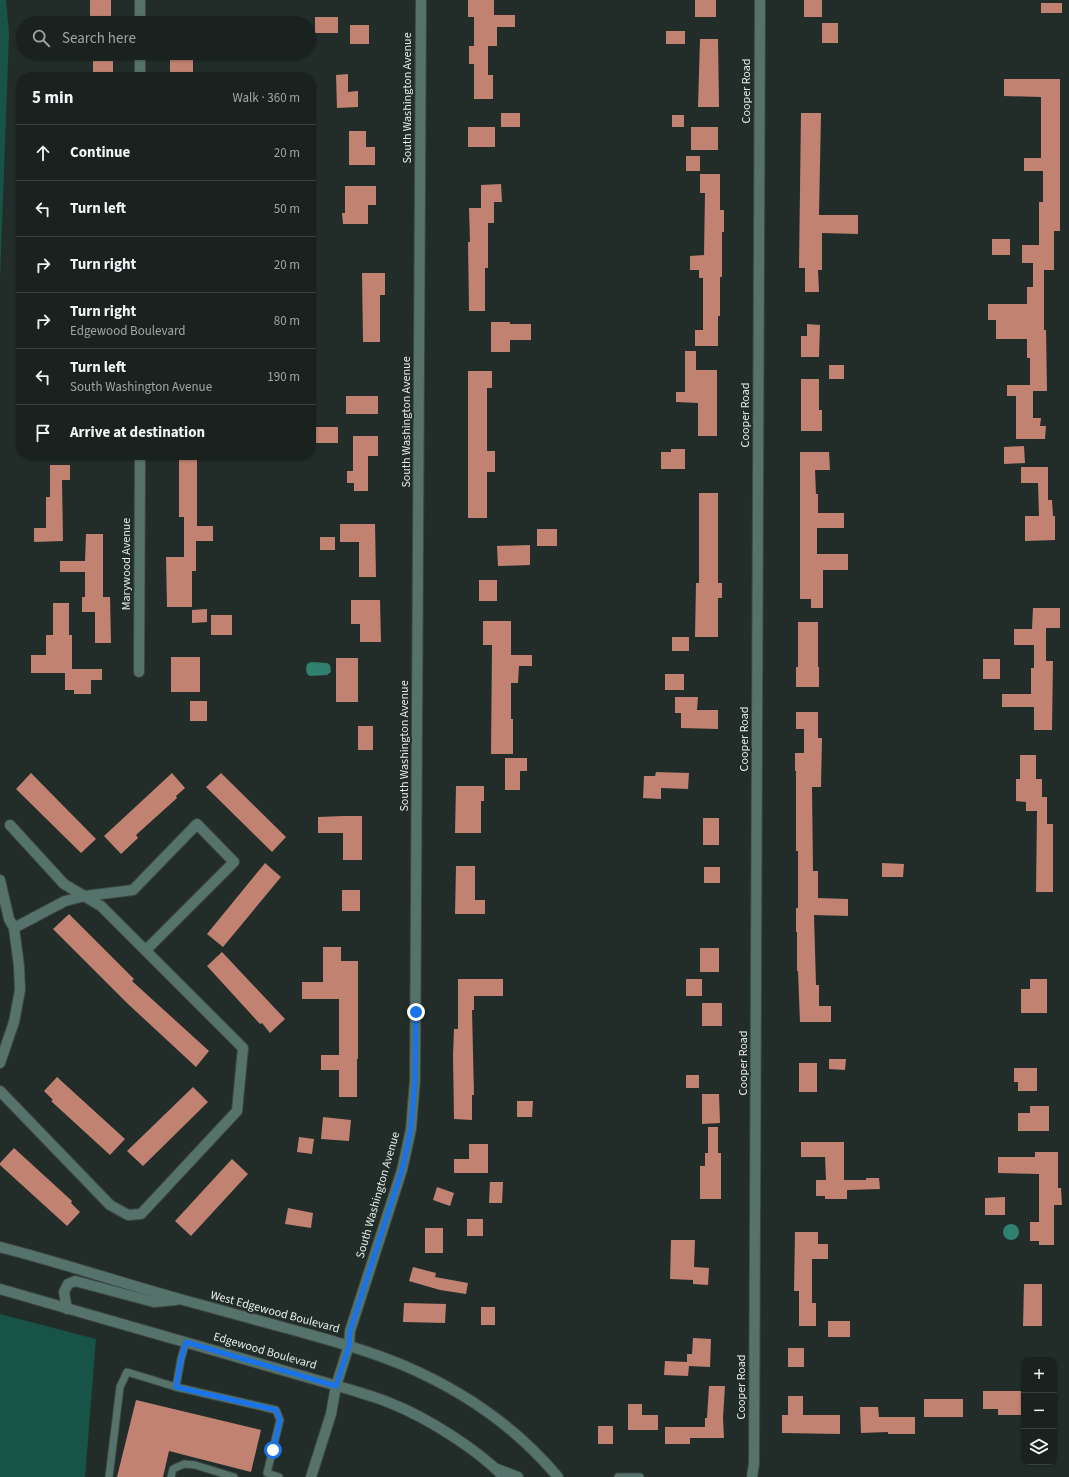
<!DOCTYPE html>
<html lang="en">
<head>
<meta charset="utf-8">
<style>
	:root { --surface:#1a2220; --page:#232a29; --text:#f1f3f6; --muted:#9fa4a5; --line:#383f3e }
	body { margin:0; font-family:"Source Sans 3",sans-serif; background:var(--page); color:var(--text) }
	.controls { position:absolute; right:12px; bottom:12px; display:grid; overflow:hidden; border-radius:8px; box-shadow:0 1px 3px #0004 }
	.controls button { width:36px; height:36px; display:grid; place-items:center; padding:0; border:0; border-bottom:1px solid var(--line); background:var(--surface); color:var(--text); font:20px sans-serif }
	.stop { position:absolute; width:12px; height:12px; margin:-9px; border:3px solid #1a73e8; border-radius:50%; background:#fff }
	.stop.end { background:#1a73e8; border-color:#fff; box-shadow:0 1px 4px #0008 }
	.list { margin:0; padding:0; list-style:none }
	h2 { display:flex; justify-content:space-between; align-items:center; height:52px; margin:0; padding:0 16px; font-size:17px }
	h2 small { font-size:13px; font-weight:400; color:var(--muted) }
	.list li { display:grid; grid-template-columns:26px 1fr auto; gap:12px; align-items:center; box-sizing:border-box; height:56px; padding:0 16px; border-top:1px solid var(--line) }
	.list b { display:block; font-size:15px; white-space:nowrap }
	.list p { margin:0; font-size:13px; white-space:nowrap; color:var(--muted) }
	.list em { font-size:13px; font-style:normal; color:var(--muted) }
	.icon { flex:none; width:22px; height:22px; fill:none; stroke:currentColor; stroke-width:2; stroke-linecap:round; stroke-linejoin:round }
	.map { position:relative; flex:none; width:1069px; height:1477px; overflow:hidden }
	.search { position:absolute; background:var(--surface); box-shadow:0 1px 3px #0004; left:16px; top:16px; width:300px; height:44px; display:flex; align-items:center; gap:10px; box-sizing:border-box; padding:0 14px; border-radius:22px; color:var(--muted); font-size:15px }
	.panel { position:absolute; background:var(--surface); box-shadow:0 1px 3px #0004; left:16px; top:72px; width:300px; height:388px; border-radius:16px }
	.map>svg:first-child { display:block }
	.green { fill:#185347 }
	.water { fill:#30806f }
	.building { fill:#c18271 }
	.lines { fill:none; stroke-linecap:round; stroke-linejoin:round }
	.service-casing { stroke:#3d4845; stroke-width:9 }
	.minor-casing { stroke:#3d4845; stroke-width:12 }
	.tertiary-casing { stroke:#3d4845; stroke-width:12 }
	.service { stroke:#55736b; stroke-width:7 }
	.minor { stroke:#55736b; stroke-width:10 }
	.tertiary { stroke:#55736b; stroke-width:10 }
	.route { stroke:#1a73e8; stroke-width:5 }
	.labels { text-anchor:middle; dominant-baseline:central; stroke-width:4; stroke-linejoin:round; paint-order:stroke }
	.street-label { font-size:12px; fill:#e4ecea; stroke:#222d2a }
</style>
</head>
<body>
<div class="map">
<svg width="1069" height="1477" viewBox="0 0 1069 1477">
	<rect width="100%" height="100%" fill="#222d2a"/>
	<g class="green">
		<polygon points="0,0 6,0 9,34 0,280"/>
		<polygon points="0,1314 96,1339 85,1477 0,1477"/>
	</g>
	<g class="water">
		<polygon points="311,662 327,663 330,665 331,672 327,675 310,676 307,674 306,670 307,664"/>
		<circle cx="1011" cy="1232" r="8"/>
	</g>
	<g class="building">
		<rect x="90" y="0" width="21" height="20"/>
		<polygon points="468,0 494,0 494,15 515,15 515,27 497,27 497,46 488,46 488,75 493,75 493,99 474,99 474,64 469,64 469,46 474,46 474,17 468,17"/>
		<rect x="695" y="0" width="21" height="17"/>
		<rect x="804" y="0" width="18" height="17"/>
		<rect x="1041" y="3" width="21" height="10"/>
		<rect x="315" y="17" width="23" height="16"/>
		<rect x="822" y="23" width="16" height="20"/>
		<rect x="350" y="25" width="19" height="19"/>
		<rect x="666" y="31" width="19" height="13"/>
		<polygon points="700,39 718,39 719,107 698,107"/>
		<rect x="170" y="58" width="23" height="17"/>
		<rect x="93" y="61" width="20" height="16"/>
		<polygon points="348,74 348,92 358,91 358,107 337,108 336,75"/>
		<polygon points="1004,79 1060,79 1060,231 1054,231 1054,270 1044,270 1044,330 1046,330 1047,391 1033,391 1033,418 1041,418 1040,426 1046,426 1045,439 1016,439 1016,396 1007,396 1007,385 1030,385 1030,358 1027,358 1027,339 996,339 996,320 988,320 988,304 1027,304 1027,287 1033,287 1033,263 1022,263 1022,245 1039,245 1039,202 1043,202 1043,171 1024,171 1024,158 1041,158 1041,97 1004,96"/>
		<rect x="501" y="113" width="19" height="14"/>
		<polygon points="801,113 821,113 819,215 858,215 858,234 822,233 822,270 818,270 819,292 805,292 805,268 799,268"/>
		<rect x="672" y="115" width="12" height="12"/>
		<rect x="468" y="127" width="27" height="20"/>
		<rect x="691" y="127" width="27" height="23"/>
		<polygon points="349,131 366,131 366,147 375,147 375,165 349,165"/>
		<rect x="686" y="156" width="14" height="15"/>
		<polygon points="700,174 720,174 720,210 724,210 724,232 722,232 722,277 720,277 720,316 718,316 718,346 695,346 695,330 703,330 703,278 699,278 699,270 690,270 690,256 704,255 705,193 700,193"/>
		<polygon points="501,184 502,202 494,202 494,223 488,223 488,268 485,268 485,311 469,311 468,242 470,242 469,208 481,208 481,185"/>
		<polygon points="345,186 376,186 376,205 368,205 368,224 343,224 342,213 345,213"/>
		<rect x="992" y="239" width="18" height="16"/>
		<polygon points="362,273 385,273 385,295 380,295 380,342 363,342"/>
		<polygon points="491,322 510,322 510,324 531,324 531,340 510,340 510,352 491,352"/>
		<polygon points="807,324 820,325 819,357 801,357 801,336 807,336"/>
		<polygon points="685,351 696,351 696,370 717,370 717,436 698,436 698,403 676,402 676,392 685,392"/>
		<rect x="829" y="365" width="15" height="14"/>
		<polygon points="468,371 492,371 492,388 487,388 487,451 495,451 495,472 487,472 487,518 468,518"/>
		<polygon points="801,379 819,379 819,410 822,410 822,431 801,431"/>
		<rect x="346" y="396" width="32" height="18"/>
		<rect x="316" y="427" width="22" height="16"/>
		<polygon points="353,436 378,436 378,456 368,456 368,491 354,491 354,483 347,483 347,471 353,471"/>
		<polygon points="1024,446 1025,463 1004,464 1004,447"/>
		<polygon points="671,449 685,449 685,469 661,469 661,452 671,452"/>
		<polygon points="800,452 829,452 830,470 815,470 816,494 818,494 818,513 844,513 844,528 817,528 817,554 848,554 848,570 823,570 823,608 811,608 811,599 800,599"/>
		<polygon points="179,459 197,459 197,526 213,526 213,541 196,541 196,571 192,571 192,607 167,607 166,557 184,557 184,517 179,517"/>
		<polygon points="50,465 70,465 70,480 62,480 63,541 34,542 34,528 46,528 46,497 50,497"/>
		<polygon points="1021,467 1048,467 1048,500 1052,500 1053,516 1055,516 1055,540 1025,541 1025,516 1039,516 1038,483 1021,483"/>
		<polygon points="699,493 718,493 718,583 722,583 722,598 718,598 718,637 695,637 696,583 699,583"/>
		<polygon points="340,524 375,524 376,577 359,577 359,542 340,542"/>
		<rect x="537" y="529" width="20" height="17"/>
		<polygon points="86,534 103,534 103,597 110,597 111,643 95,643 95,612 82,612 82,597 85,597 85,572 60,572 60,561 85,561"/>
		<rect x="320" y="537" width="15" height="13"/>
		<polygon points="530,545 530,565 498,566 497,546"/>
		<rect x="479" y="580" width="18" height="21"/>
		<polygon points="351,600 380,600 381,642 360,642 360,624 351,624"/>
		<polygon points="53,603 69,603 69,635 72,635 72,669 102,669 102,680 91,680 91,694 74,694 74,690 65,690 65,673 31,673 31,655 46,655 46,635 53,635"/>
		<polygon points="1033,608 1060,608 1060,628 1046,628 1046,661 1053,661 1052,730 1034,730 1034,707 1002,707 1002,694 1031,694 1031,668 1034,668 1034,645 1014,645 1014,629 1032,629"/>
		<polygon points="207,609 207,622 192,623 192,610"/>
		<rect x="211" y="615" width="21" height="20"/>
		<polygon points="483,621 511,621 511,655 532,655 532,666 519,666 518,683 511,683 511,719 513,719 513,754 491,754 492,645 483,645"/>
		<polygon points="798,622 818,622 818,667 819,667 819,687 796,687 796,667 798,667"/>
		<rect x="672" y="637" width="17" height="14"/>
		<rect x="171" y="657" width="29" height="35"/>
		<rect x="336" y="658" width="22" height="44"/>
		<rect x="983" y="659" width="17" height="20"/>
		<rect x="665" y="674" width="19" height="16"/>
		<polygon points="675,697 698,697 697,710 718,710 718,729 681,728 681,713 675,713"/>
		<rect x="190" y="701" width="17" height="20"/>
		<polygon points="796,712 818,712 818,738 822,738 821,787 812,787 813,871 818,871 818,898 848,899 848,916 814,915 816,985 819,985 819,1006 831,1006 831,1022 800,1022 798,971 797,971 797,932 796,932 796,908 798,908 798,851 796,851 796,771 795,771 795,753 804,753 804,729 796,729"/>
		<rect x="358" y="726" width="15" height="24"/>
		<polygon points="1020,755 1036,755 1036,779 1042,779 1042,797 1047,797 1047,824 1053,824 1053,892 1036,892 1037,811 1026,811 1026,802 1016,801 1016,779 1020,779"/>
		<polygon points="505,758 527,758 527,771 520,771 520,790 505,790"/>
		<polygon points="656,772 689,773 688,789 661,788 661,799 643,798 644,776 655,776"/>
		<polygon points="31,773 96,839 81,853 16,789"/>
		<polygon points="172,773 185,788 176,796 177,798 136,835 138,838 121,854 104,836"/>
		<polygon points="221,773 286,837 272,852 206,787"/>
		<polygon points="456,786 484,786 484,801 481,801 481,833 455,833"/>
		<polygon points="343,816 362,816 362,860 343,860 343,833 318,833 318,817"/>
		<rect x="703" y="818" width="16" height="27"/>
		<polygon points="265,863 281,877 223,947 207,934"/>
		<polygon points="882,863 904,864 903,877 882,877"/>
		<polygon points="456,866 475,866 475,900 485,900 485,914 455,914"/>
		<rect x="704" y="867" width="16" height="16"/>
		<rect x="342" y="890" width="18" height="21"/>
		<polygon points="69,914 134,979 132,981 209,1051 196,1067 128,1004 53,929"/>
		<polygon points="323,947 341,947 341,961 358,961 358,1059 357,1059 357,1097 339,1097 339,1070 321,1070 321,1055 339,1055 339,999 302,999 302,982 323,982"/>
		<rect x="700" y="948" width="19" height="24"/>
		<polygon points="222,952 285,1019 270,1033 262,1023 260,1024 207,966"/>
		<polygon points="458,979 503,979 503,996 474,996 474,1010 472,1010 474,1095 472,1095 472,1120 454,1119 453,1056 454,1029 458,1029"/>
		<rect x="686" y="979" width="16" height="17"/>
		<polygon points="1030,979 1047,979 1047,1013 1021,1013 1021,989 1030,989"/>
		<rect x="702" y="1003" width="20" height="23"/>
		<polygon points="829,1059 846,1059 845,1070 829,1069"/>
		<rect x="799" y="1063" width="18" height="29"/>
		<polygon points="1014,1068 1037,1068 1037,1091 1018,1091 1018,1082 1014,1082"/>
		<rect x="686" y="1075" width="13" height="13"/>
		<polygon points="57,1077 125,1139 110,1155 51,1101 53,1100 44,1091"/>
		<polygon points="193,1087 208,1102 143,1166 127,1151"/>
		<polygon points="702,1094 719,1094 720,1123 702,1124"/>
		<polygon points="517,1101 533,1101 532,1117 517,1117"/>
		<polygon points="1030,1106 1049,1106 1049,1131 1018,1131 1018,1113 1030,1113"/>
		<polygon points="323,1117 351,1120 349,1141 321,1139"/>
		<polygon points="708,1127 718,1127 718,1153 721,1153 721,1199 700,1199 700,1166 705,1166 705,1153 708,1153"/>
		<polygon points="299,1137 314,1139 312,1154 297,1152"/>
		<polygon points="801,1142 844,1142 844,1180 866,1180 866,1178 879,1178 880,1189 847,1190 847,1199 825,1199 825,1196 816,1196 816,1180 826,1180 825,1157 801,1157"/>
		<polygon points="469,1144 488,1144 488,1173 454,1173 454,1159 469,1159"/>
		<polygon points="14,1148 72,1201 71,1203 80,1212 67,1226 0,1165 0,1163"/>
		<polygon points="1035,1152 1058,1152 1058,1188 1061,1188 1062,1205 1054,1205 1054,1245 1039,1245 1039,1241 1030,1241 1030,1222 1039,1222 1039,1174 998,1173 998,1157 1035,1157"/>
		<polygon points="232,1159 248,1174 191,1236 175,1221"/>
		<polygon points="490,1182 503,1182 502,1203 489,1203"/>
		<polygon points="437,1187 454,1193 450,1206 433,1200"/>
		<polygon points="1005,1197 1005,1215 985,1215 985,1198"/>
		<polygon points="288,1208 313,1213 311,1228 285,1224"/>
		<rect x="467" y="1219" width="16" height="17"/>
		<rect x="425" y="1228" width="18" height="25"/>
		<polygon points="795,1232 818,1232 818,1244 828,1244 828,1259 812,1259 812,1303 816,1303 816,1326 799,1326 799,1291 794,1291"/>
		<polygon points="671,1240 695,1240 694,1267 709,1268 708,1285 693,1284 693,1280 670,1279"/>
		<polygon points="413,1267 436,1273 435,1277 468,1283 466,1294 440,1290 409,1281"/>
		<polygon points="1024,1284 1042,1284 1042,1326 1023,1326"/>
		<polygon points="404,1303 446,1304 445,1323 403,1322"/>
		<rect x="481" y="1307" width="14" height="18"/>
		<rect x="828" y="1321" width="22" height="16"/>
		<polygon points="693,1338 711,1339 710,1367 689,1366 688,1376 664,1375 665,1361 687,1362 687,1354 692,1354"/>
		<rect x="788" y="1348" width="16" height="19"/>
		<polygon points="709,1386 725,1386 723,1418 724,1438 690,1438 690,1444 665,1444 665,1427 705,1427 705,1418 707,1418"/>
		<polygon points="983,1391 1022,1391 1022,1415 998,1415 998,1409 983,1409"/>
		<polygon points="788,1396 803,1396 803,1415 840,1415 840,1434 782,1433 782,1415 788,1415"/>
		<rect x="924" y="1399" width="39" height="18"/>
		<polygon points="136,1400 261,1430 251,1472 169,1451 163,1477 117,1477"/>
		<polygon points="628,1404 642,1404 642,1415 658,1415 658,1430 628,1430"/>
		<polygon points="860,1407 878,1407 879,1417 915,1417 915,1434 888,1434 888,1432 861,1433"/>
		<rect x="598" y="1426" width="15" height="18"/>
	</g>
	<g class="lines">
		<g class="service-casing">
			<g id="service">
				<polyline points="186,1342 181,1359 176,1387 276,1410 280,1420 267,1473 279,1477"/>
				<polyline points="109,1477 120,1387 127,1372 176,1387"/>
				<polyline points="171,1477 173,1469 184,1464 195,1465 234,1477"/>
				<polyline points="618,1477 640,1477"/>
			</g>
		</g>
		<g class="minor-casing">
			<g id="minor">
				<polyline points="140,23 140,0"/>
				<polyline points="140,77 140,53"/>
				<polyline points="139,672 140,455"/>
				<polyline points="0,880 9,919 14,928 19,966 20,990 14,1022 0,1063"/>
				<polyline points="14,928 65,901 85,896 133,890 197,824 234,862 146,950"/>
				<polyline points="0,1091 110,1205 128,1215 141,1214 237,1111 243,1048 101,906 64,884 10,825"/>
				<polyline points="752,1477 754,1464 760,0"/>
			</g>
		</g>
		<g class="tertiary-casing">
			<g id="tertiary">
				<path d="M0 1247C63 1263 124 1284 187 1301 223 1311 260 1321 297 1331 333 1341 370 1351 405 1366 463 1391 517 1428 558 1477"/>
				<path d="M0 1289 355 1391C367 1395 379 1398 390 1403 426 1417 477 1449 504 1477"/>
				<polyline points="67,1309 64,1292 68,1284 75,1281 154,1302 176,1300"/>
				<polyline points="497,1469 518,1477"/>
				<polyline points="311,1477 331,1414 336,1386 349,1345 350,1331 402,1170 411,1129 415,1080 421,0"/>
			</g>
		</g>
		<use href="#service" class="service"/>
		<use href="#minor" class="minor"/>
		<use href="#tertiary" class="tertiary"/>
	</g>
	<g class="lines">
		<polyline class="route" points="273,1450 280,1420 276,1410 176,1387 181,1359 186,1342 336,1386 349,1346 350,1331 402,1170 411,1129 415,1080 416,1012"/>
	</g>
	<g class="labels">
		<g class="street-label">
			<text transform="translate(746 91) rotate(-90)">Cooper Road</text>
			<text transform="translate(407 98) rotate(-90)">South Washington Avenue</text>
			<text transform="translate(745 415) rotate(-90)">Cooper Road</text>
			<text transform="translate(406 422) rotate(-90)">South Washington Avenue</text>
			<text transform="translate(126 564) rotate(-90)">Marywood Avenue</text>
			<text transform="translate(744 739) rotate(-90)">Cooper Road</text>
			<text transform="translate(404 746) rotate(-90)">South Washington Avenue</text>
			<text transform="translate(743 1063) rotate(-90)">Cooper Road</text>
			<text transform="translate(378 1195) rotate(-74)">South Washington Avenue</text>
			<text transform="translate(275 1312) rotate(15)">West Edgewood Boulevard</text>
			<text transform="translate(265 1351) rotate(16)">Edgewood Boulevard</text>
			<text transform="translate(741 1387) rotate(-90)">Cooper Road</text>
		</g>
	</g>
</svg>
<div class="controls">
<button>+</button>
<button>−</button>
<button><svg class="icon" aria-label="layers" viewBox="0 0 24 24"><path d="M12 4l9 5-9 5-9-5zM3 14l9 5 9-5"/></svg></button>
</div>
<div class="stop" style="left:273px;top:1450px"></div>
<div class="stop end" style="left:416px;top:1012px"></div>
<div class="search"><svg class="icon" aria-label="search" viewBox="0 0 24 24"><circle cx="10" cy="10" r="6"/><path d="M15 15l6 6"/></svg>Search here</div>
<section class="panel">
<h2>5 min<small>Walk · 360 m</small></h2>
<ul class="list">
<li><svg class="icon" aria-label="ahead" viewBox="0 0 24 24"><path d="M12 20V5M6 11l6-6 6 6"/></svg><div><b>Continue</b></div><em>20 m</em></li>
<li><svg class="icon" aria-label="left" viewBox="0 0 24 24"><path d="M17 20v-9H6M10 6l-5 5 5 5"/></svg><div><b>Turn left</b></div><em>50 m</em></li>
<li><svg class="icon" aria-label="right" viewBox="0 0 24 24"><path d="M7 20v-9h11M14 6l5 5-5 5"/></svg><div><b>Turn right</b></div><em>20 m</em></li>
<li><svg class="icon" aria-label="right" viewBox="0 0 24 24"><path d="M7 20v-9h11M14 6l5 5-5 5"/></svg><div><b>Turn right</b><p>Edgewood Boulevard</p></div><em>80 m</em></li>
<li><svg class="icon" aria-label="left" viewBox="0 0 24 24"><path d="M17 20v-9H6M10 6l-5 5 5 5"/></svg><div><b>Turn left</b><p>South Washington Avenue</p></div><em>190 m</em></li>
<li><svg class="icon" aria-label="arrive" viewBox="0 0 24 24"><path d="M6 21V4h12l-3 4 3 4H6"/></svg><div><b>Arrive at destination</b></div></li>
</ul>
</section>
</div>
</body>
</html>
